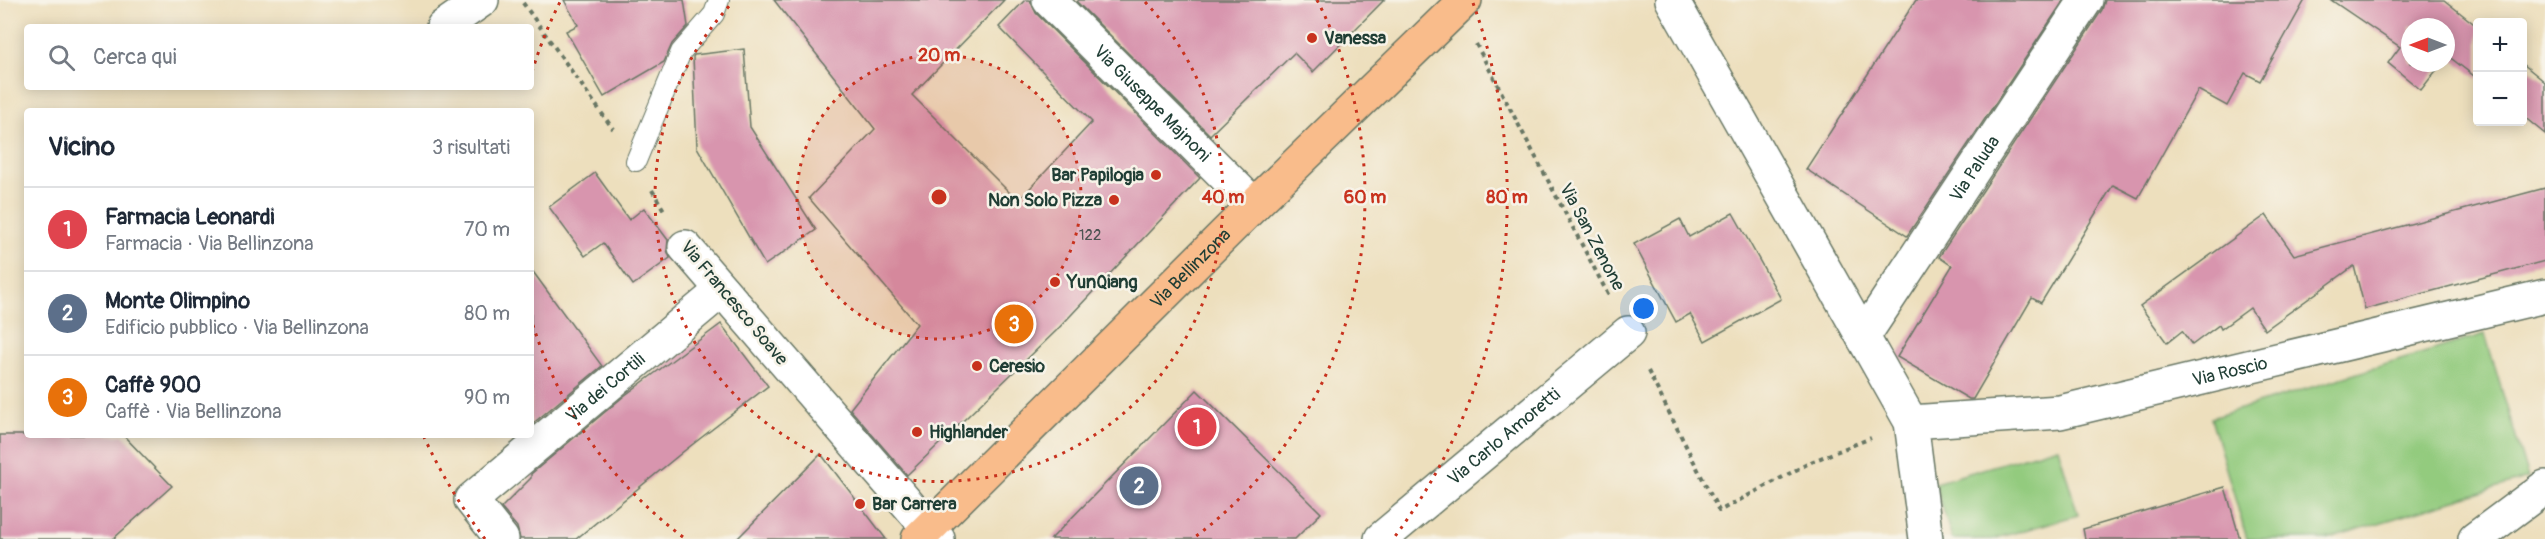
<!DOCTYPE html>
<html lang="it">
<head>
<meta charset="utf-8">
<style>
	:root { --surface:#fff; --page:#f2f2f3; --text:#1f2937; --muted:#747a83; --line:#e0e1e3; --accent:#c8321e }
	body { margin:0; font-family:Pangolin,sans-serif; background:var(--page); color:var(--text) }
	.controls { position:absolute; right:18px; top:18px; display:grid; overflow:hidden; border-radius:6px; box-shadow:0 3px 15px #0003 }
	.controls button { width:54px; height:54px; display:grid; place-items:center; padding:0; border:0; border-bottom:2px solid var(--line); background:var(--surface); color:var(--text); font:30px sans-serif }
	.compass { position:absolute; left:2401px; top:18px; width:54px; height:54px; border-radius:50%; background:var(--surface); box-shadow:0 3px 15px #0003; rotate:270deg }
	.you { position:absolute; left:1644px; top:309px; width:21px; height:21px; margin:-15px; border:4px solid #fff; border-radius:50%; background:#1a73e8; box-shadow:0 0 0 9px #1a73e833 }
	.badge { display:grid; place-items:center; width:39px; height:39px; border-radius:50%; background:var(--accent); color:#fff; font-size:20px; font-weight:700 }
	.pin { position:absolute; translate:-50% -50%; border:3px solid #fff; box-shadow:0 2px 6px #0006 }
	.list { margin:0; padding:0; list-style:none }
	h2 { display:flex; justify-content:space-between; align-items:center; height:78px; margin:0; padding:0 24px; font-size:26px }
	h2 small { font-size:20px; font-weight:400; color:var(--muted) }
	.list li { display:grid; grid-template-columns:39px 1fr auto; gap:18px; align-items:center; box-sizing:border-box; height:84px; padding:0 24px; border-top:2px solid var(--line) }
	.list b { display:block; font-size:22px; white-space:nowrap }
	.list p { margin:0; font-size:20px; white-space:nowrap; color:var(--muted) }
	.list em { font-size:20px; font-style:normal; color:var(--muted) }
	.icon { flex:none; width:33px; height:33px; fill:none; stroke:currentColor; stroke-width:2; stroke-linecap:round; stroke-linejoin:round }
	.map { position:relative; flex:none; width:2545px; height:539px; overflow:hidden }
	.search { position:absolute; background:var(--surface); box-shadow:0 3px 15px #0003; left:24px; top:24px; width:510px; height:66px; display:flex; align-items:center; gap:15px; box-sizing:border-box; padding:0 21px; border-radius:6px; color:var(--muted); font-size:22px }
	.panel { position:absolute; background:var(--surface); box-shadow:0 3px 15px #0003; left:24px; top:108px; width:510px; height:330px; border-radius:6px }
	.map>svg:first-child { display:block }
	.green { fill:#93cb7e; stroke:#598459; stroke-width:1.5 }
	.building { fill:#d895ae }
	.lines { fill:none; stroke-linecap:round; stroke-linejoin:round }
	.lane-casing { stroke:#677664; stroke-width:22 }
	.street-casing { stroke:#677664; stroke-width:36 }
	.primary-casing { stroke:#677664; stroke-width:36 }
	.path { stroke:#677664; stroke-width:4; stroke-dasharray:4.5 4.5; stroke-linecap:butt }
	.lane { stroke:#fff; stroke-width:20 }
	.street { stroke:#fff; stroke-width:33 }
	.primary { stroke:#f9bc8b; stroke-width:33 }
	.ring { fill:none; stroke:#c8321e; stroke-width:3; stroke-dasharray:3 6 }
	.poi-dot { fill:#c8321e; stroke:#f7f3e8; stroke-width:2 }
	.labels { text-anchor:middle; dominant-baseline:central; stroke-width:5; stroke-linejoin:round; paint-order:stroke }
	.number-label { font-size:15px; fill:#4d5352 }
	.poi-label { font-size:18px; font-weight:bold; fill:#1f3d34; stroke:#f7f3e8; text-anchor:start }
	.street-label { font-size:18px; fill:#1f3d34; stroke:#f7f3e8 }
	.centre { fill:#c8321e; stroke:#f7f3e8; stroke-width:3 }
	.ring-label { font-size:18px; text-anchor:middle; font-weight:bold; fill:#c8321e; stroke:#f7f3e8; stroke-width:5; stroke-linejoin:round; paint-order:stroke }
</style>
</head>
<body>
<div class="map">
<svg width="2545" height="539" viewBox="0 0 2545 539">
	<rect width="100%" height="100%" fill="#f7f3e8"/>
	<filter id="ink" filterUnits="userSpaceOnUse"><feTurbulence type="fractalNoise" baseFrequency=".0167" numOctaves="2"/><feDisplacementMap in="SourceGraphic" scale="12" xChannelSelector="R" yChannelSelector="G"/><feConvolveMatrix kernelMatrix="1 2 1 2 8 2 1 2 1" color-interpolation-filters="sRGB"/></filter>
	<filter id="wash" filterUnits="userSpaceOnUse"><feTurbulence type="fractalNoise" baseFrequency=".008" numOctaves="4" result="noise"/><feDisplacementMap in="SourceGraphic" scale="24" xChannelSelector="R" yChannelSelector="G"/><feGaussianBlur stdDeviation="1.35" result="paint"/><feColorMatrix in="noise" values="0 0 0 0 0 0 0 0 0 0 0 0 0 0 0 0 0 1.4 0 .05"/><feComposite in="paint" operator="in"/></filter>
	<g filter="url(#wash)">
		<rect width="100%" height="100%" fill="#eddfbd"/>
		<g class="green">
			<polygon points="2485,334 2528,478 2326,539 2247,539 2211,418"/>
			<polygon points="2058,447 2078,515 1993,539 1952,539 1935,483"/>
		</g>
		<g id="blocks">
			<g class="building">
				<polygon points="564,0 684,0 688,26 672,44 664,62 604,97 566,31 578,25"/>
				<polygon points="774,0 1004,0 912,95 1018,201 1092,122 999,27 1025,0 1030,0 1036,13 1200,178 1056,331 907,475 850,409 917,324 809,198 875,129"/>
				<polygon points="1079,0 1384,0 1313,72 1294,53 1210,135 1077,2"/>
				<polygon points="1916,0 2064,0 1907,236 1806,169"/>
				<polygon points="2105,0 2305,0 2260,81 2245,73 2227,106 2198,90 2138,198 2113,185 2041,303 2032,298 1973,399 1969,399 1897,357 1952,266 1939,257 2102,10"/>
				<polygon points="2331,0 2444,0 2478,27 2478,79 2448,56 2446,58 2446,27 2410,27 2410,63 2442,63 2421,90 2388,63 2400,47"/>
				<polygon points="744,49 750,127 816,230 765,265 697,147 693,57 694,55"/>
				<polygon points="2523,64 2545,82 2545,134 2523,116"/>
				<polygon points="595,173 629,220 644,208 668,240 667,250 670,258 633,285 603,243 585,256 549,207"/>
				<polygon points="2545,188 2545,261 2365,309 2354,266 2265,330 2250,308 2221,329 2219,325 2192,345 2182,331 2167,343 2140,306 2266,215 2294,255"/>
				<polygon points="1733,213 1781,299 1705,341 1690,314 1676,322 1634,244 1680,219 1689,237"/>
				<polygon points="531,269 602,366 531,425"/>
				<polygon points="721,324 768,386 684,451 576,539 520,539 517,527 501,508 531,478 531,474 624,396"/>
				<polygon points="1197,390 1321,513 1295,539 1051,539"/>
				<polygon points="0,435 123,435 172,486 113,539 0,539"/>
				<polygon points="821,454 886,539 737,539"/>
				<polygon points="2225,487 2240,539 2085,539 2083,529"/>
			</g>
		</g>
	</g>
	<g filter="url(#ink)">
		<use href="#blocks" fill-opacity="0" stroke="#677664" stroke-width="1.5"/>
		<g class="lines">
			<g class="lane-casing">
				<polyline id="lane" points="636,161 681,52 714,14 719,0"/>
			</g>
			<g class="street-casing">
				<g id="street">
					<path id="s1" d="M1049 0 1254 205"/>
					<polyline points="1672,0 1911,422 1926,539"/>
					<polyline points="443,27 482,0"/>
					<polyline points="685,247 938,539"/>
					<path id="s2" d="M1863 337 2086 0"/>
					<path id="s3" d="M1911 422 2060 412 2545 296"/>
					<path id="s4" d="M502 539 471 500 722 290"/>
					<path id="s5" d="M1381 539 1628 333"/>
					<polyline points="2475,539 2545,487"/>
				</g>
			</g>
			<g class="primary-casing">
				<g id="primary">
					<path id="s6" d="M918 539 1254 205 1465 0"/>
				</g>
			</g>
			<g class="path">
				<polyline points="523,3 613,129"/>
				<polyline points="1476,44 1610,298"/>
				<polyline points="652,190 665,212"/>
				<polyline points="1648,371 1719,511 1813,461 1871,438"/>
			</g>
			<use href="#lane" class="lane"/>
			<use href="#street" class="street"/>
			<use href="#primary" class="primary"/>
		</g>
	</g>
	<circle cx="939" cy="197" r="142" fill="#c8321e" fill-opacity=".12"/>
	<g class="ring">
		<circle cx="939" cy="197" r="142"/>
		<path d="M1145 2A284 284 0 1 1 733 2"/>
		<path d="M683 537A426 426 0 0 1 532 322M532 72A426 426 0 0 1 561 0M1317 0A426 426 0 0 1 1195 537"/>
		<path d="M485 539A568 568 0 0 1 424 437M1473 3A568 568 0 0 1 1393 539"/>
	</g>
	<g class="poi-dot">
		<circle cx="1312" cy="38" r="6"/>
		<circle cx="1156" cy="175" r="6"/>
		<circle cx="1114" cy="200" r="6"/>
		<circle cx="1055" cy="282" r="6"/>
		<circle cx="977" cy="366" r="6"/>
		<circle cx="917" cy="432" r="6"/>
		<circle cx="860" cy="504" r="6"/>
	</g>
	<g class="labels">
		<g class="number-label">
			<text x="1090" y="235">122</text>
		</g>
		<g class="poi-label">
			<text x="1324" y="38">Vanessa</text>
			<text x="1144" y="175" text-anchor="end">Bar Papilogia</text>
			<text x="1102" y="200" text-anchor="end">Non Solo Pizza</text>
			<text x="1067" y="282">YunQiang</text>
			<text x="989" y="366">Ceresio</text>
			<text x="929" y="432">Highlander</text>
			<text x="872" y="504">Bar Carrera</text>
		</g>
		<g class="street-label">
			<text stroke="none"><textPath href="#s1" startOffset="146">Via Giuseppe Majnoni</textPath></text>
			<text stroke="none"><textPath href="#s2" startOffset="202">Via Paluda</textPath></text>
			<text transform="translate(1592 237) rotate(62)">Via San Zenone</text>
			<text stroke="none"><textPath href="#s6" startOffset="384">Via Bellinzona</textPath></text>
			<text transform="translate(734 303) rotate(50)">Via Francesco Soave</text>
			<text stroke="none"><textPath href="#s3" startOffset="324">Via Roscio</textPath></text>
			<text stroke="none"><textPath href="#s4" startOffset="225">Via dei Cortili</textPath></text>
			<text stroke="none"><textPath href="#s5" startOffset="160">Via Carlo Amoretti</textPath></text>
		</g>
	</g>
	<circle cx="939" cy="197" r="9" class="centre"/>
	<g class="ring-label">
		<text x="939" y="61">20 m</text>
		<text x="1223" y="203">40 m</text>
		<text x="1365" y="203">60 m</text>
		<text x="1507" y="203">80 m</text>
	</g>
</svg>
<div class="controls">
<button>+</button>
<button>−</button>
</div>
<svg class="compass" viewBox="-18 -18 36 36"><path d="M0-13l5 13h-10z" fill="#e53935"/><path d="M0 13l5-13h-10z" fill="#747a83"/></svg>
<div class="you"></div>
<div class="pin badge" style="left:1197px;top:427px;background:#e0444e">1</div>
<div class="pin badge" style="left:1139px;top:486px;background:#5c6f8a">2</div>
<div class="pin badge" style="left:1014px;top:324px;background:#e8710a">3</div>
<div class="search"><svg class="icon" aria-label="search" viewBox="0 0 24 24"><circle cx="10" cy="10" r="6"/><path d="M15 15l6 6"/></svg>Cerca qui</div>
<section class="panel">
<h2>Vicino<small>3 risultati</small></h2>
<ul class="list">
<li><span class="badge" style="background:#e0444e">1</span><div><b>Farmacia Leonardi</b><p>Farmacia · Via Bellinzona</p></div><em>70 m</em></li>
<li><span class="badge" style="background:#5c6f8a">2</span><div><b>Monte Olimpino</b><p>Edificio pubblico · Via Bellinzona</p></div><em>80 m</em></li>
<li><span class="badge" style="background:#e8710a">3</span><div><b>Caffè 900</b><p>Caffè · Via Bellinzona</p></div><em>90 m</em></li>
</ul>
</section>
</div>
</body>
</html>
